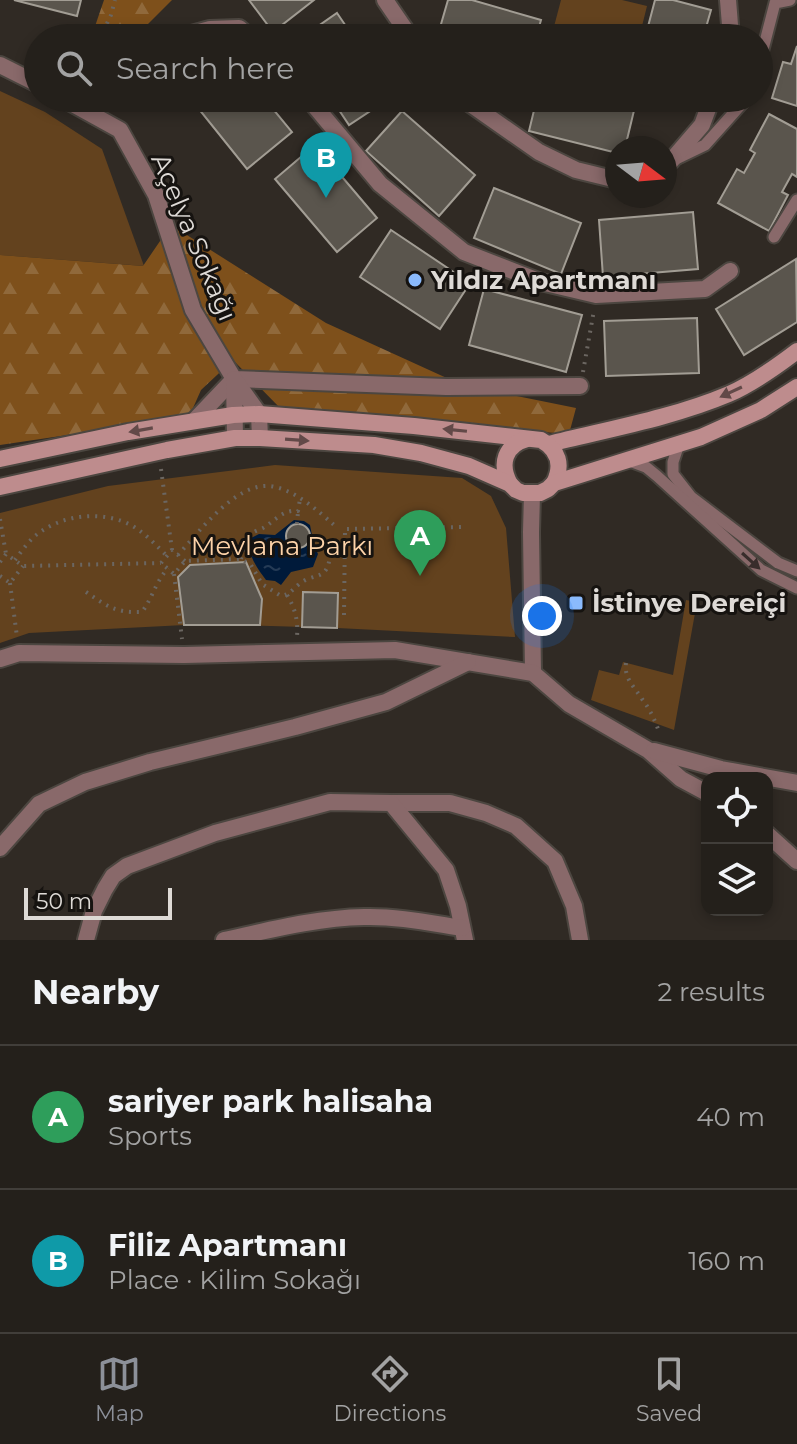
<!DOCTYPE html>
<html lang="en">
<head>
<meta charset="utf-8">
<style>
	:root { --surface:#24201b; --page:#302d28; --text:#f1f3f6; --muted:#a3a3a3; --line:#413e3a; --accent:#8c9099 }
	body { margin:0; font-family:Montserrat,sans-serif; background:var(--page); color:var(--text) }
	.controls { position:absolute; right:24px; bottom:24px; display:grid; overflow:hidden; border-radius:16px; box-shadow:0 4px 12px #0003 }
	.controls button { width:72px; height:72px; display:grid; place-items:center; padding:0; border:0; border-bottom:2px solid var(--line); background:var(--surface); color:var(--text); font:40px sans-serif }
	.compass { position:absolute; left:605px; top:136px; width:72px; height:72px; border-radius:50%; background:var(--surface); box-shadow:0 4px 12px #0003; rotate:106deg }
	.scale { position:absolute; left:24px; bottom:20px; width:148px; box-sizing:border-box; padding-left:8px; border:4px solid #dedad6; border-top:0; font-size:22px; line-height:28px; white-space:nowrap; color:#dedad6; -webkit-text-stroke:6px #161310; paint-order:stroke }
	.you { position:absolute; left:542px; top:616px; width:28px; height:28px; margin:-20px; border:6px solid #fff; border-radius:50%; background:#1a73e8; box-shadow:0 0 0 12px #1a73e833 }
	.badge { display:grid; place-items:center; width:52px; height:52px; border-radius:50%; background:var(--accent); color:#fff; font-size:26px; font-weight:700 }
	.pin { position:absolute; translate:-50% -66px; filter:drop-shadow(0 2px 4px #0008) }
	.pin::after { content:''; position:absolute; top:42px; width:28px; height:24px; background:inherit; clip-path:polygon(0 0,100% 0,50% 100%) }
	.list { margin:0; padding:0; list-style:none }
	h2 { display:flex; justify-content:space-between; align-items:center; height:104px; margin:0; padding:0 32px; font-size:34px }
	h2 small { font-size:26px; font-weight:400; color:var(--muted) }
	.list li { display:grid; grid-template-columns:52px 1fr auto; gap:24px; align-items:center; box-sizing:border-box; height:144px; padding:0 32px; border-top:2px solid var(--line) }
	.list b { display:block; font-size:30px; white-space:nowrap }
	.list p { margin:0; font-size:26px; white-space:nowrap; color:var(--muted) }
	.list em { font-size:26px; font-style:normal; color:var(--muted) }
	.icon { flex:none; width:44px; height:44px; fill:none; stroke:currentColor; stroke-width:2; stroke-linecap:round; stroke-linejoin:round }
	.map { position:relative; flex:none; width:797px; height:940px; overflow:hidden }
	.search { position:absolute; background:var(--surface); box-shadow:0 4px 12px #0003; left:24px; right:24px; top:24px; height:88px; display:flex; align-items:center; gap:20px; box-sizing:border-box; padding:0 28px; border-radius:44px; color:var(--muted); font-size:30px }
	.sheet { height:392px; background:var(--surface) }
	nav { display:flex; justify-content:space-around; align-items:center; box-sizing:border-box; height:112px; border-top:2px solid var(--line); background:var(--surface); font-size:22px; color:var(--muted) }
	nav a { display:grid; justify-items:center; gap:4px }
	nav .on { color:var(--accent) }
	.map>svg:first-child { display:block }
	.green { fill:#63421e }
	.forest { fill:url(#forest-firs) }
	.water { fill:url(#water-ripples) }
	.building { fill:#5a554d; stroke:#a29d94; stroke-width:2 }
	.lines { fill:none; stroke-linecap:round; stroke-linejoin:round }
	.service-casing { stroke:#4c4640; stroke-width:15 }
	.minor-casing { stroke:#4c4640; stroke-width:20 }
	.tertiary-casing { stroke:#4c4640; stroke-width:20 }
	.secondary-casing { stroke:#4c4640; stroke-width:20 }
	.path { stroke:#6b6661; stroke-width:4; stroke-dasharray:2 6; stroke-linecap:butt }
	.service { stroke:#89696a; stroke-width:11 }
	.minor { stroke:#89696a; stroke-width:16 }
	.tertiary { stroke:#89696a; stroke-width:16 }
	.secondary { stroke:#be8c8d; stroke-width:16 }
	.oneway { fill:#624948 }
	.oneway2 { fill:#382d2b }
	.poi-dot { fill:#8abafc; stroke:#161310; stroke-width:3 }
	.labels { text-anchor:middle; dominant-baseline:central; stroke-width:6; stroke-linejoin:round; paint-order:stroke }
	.street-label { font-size:26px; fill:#dedad6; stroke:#161310 }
	.poi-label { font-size:26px; font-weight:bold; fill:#dedad6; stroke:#161310; text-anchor:start }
	.park-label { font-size:26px; fill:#fdd3a9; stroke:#161310 }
</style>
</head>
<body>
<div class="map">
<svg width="797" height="940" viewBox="0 0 797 940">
	<defs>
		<pattern id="forest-firs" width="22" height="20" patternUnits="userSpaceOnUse" patternTransform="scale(2)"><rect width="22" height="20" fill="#7e501b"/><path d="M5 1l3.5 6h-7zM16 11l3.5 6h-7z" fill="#90693b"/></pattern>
		<pattern id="water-ripples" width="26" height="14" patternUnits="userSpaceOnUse" patternTransform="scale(2)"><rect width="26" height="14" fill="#001a3a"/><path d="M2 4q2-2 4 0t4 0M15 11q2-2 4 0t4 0" fill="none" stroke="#253b56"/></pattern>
	</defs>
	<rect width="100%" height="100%" fill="#302a24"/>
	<g class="green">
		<polygon points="561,0 622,0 647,6 639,38 551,38"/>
		<polygon points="0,91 45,112 102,149 144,266 0,255"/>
		<polygon points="275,465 462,478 491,496 506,528 515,637 337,628 204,624 29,633 0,643 0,513 108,486"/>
		<polygon points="686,600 697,602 674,730 591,700 599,670 619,675 623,662 673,675"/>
	</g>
	<g class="forest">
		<polygon points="104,0 172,0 134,38 91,38"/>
		<polygon points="171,225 326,323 462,385 576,408 569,434 284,412 233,360 201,390 189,417 0,445 0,255 143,266"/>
	</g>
	<path class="water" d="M294 520 304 521 310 525 314 545 318 554 313 567 291 572 281 585 275 581 266 580C257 568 245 552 251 538L259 534 275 535Z"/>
	<g class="building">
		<polygon points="14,0 81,0 77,16"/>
		<polygon points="249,0 314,0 273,32"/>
		<polygon points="448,0 472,0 541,20 536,38 437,38"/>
		<polygon points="655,0 673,0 711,10 703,38 645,38"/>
		<polygon points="337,13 354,38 301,38"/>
		<polygon points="797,46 797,106 772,98 783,62 791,64"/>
		<polygon points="190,98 264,98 292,132 247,169"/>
		<polygon points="331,98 390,98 349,125"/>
		<polygon points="537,98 637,98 625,148 617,148 617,153 529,131"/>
		<polygon points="402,111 475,175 439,216 366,151"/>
		<polygon points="769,114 797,129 797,177 792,174 782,192 788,195 769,231 718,203 737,169 744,173 755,153 750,150"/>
		<polygon points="315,145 377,218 337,252 275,179"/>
		<polygon points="494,188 581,223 561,274 474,238"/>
		<polygon points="693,212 698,269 603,277 599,220"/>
		<polygon points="391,230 470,283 440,329 360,277"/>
		<polygon points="796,259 797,322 744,355 716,309"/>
		<polygon points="484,289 582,315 566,372 469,345"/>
		<polygon points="697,318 699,373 606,376 604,321"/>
		<circle cx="298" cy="536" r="12"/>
		<polygon points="246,562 262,599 260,625 184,625 178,577 190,565"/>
		<polygon points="303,592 338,593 337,628 302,627"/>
	</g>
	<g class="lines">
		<g class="service-casing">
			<g id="service">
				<polyline points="759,65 775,3 790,0"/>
				<polyline points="678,158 705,145 747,98"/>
				<polyline points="774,237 797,200"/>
				<polyline points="679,444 673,462 673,474 691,497 778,563 797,571"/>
				<polyline points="627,460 646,467 657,476 761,570 797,588"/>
			</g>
		</g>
		<g class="minor-casing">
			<g id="minor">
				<polyline points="385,0 411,38"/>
				<polyline points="728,0 730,25 728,38"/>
				<polyline points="177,38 210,29 239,28 251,38"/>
				<polyline points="0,65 38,84"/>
				<polyline points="62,98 120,130 156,195 193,310 234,379 446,387 580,386"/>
				<polyline points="308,98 380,184 464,252 541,282 596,295 705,289 730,271"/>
				<polyline points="464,98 469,103 539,152 576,170 617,180"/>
				<polyline points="665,165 671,161 702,125 712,98"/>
				<polyline points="532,494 531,532 533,673"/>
				<polyline points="0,659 19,653 184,655 395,650 533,673 569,704 648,750 681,779 707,793"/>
				<polyline points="654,751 721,769 797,783"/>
				<polyline points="391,803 450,803 486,813 516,826 555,861 574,906 580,940"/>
				<polyline points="767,834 797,861"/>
				<polyline points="0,848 39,804 85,782 150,762 295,727 386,702 468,662"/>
				<polyline points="86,940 94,911 105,889 113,876 127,866 215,833 330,802 391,803 446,870 458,906 465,940"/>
				<path d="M224 940C270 930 316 918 364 917 396 916 430 923 462 928"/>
			</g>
		</g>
		<g class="tertiary-casing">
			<g id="tertiary">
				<polyline points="194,421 234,379"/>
				<polyline points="235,438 234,379 259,414 260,438"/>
			</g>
		</g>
		<g class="secondary-casing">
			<g id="secondary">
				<path d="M549 444C609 429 672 418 729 394 754 383 776 367 797 351"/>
				<path d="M0 459 128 432 233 415 259 414 414 426 541 440C559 450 563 465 554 483"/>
				<path d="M510 484C499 464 505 445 527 439"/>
				<polyline points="0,487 167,450 235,438 260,438 374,445 421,453 469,466 510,484 516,490 523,493 540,493 548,489 554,483 701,437 761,410 797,387"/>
			</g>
		</g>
		<g class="path">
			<polyline points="100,38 111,15 115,0"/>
			<polyline points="583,372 594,310"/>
			<polyline points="161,469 172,550"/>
			<polyline points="0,519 6,554"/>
			<polyline points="297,524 298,511"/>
			<path d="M178 555C199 532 235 483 270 486 294 489 317 510 334 525"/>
			<path d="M241 559C243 551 244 540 251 534 254 531 259 530 263 528 275 521 283 509 298 511L300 499"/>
			<path d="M15 560C21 552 27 543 35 536 60 515 99 510 129 524 144 532 155 544 167 556"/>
			<path d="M185 561 172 550 161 563 174 574 185 561 241 559 251 565 262 584 281 596C290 594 291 591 298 585 314 571 328 583 330 554L344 555"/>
			<polyline points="0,562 6,554 23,566 161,563"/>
			<polyline points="174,574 182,639"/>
			<polyline points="0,576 10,583 23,566"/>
			<polyline points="10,583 17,637"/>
			<path d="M86 592C107 606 115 613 142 612 153 597 155 583 168 568"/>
			<path d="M287 595C296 610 298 621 297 638"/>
			<polyline points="344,615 345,529 461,527"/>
			<path d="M626 663C624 679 634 686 642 699 649 708 654 718 658 729L656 733"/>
		</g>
		<use href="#service" class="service"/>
		<use href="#minor" class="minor"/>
		<use href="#tertiary" class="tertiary"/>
		<use href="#secondary" class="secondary"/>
	</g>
	<defs><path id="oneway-solid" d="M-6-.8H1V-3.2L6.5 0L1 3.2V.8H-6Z" transform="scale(2)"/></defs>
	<g class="oneway">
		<use href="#oneway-solid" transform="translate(731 392) rotate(155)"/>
		<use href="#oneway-solid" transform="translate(141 430) rotate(170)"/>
		<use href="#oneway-solid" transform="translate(455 430) rotate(-174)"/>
		<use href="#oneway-solid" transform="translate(297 440) rotate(4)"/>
	</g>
	<use class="oneway2" href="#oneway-solid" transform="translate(751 561) rotate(42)"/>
	<g class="poi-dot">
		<circle cx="415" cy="280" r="8"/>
		<rect x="568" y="595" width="16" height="16" rx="4"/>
	</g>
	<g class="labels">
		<g class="street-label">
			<text transform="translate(194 237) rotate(67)">Açelya Sokağı</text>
		</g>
		<g class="poi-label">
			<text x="431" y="280">Yıldız Apartmanı</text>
			<text x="592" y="603">İstinye Dereiçi</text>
		</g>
		<g class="park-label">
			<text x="282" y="546">Mevlana Parkı</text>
		</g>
	</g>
</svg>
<div class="controls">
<button><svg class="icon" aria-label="locate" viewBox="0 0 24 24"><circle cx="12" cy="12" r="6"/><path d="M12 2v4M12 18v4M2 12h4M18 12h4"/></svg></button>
<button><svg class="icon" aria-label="layers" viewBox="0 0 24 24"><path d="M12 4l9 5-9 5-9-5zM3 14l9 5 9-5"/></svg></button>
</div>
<svg class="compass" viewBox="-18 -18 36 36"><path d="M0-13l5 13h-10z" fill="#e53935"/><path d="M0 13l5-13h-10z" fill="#a3a3a3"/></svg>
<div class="scale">50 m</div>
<div class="you"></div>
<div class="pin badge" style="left:420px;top:576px;background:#2e9e5b">A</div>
<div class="pin badge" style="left:326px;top:198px;background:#0f9aa8">B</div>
<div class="search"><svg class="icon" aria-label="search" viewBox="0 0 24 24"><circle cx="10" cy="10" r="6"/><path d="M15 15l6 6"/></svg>Search here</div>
</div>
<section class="sheet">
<h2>Nearby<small>2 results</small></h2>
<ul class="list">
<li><span class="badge" style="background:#2e9e5b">A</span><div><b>sariyer park halisaha</b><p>Sports</p></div><em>40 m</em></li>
<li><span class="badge" style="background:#0f9aa8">B</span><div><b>Filiz Apartmanı</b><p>Place · Kilim Sokağı</p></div><em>160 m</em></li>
</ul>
</section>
<nav>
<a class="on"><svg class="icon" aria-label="map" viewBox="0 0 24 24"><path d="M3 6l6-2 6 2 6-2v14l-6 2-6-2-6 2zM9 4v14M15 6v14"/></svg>Map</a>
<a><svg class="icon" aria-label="directions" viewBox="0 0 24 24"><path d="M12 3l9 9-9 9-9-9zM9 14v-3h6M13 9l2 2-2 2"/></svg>Directions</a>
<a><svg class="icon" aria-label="saved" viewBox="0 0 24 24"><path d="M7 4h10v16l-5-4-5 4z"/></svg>Saved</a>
</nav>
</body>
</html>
